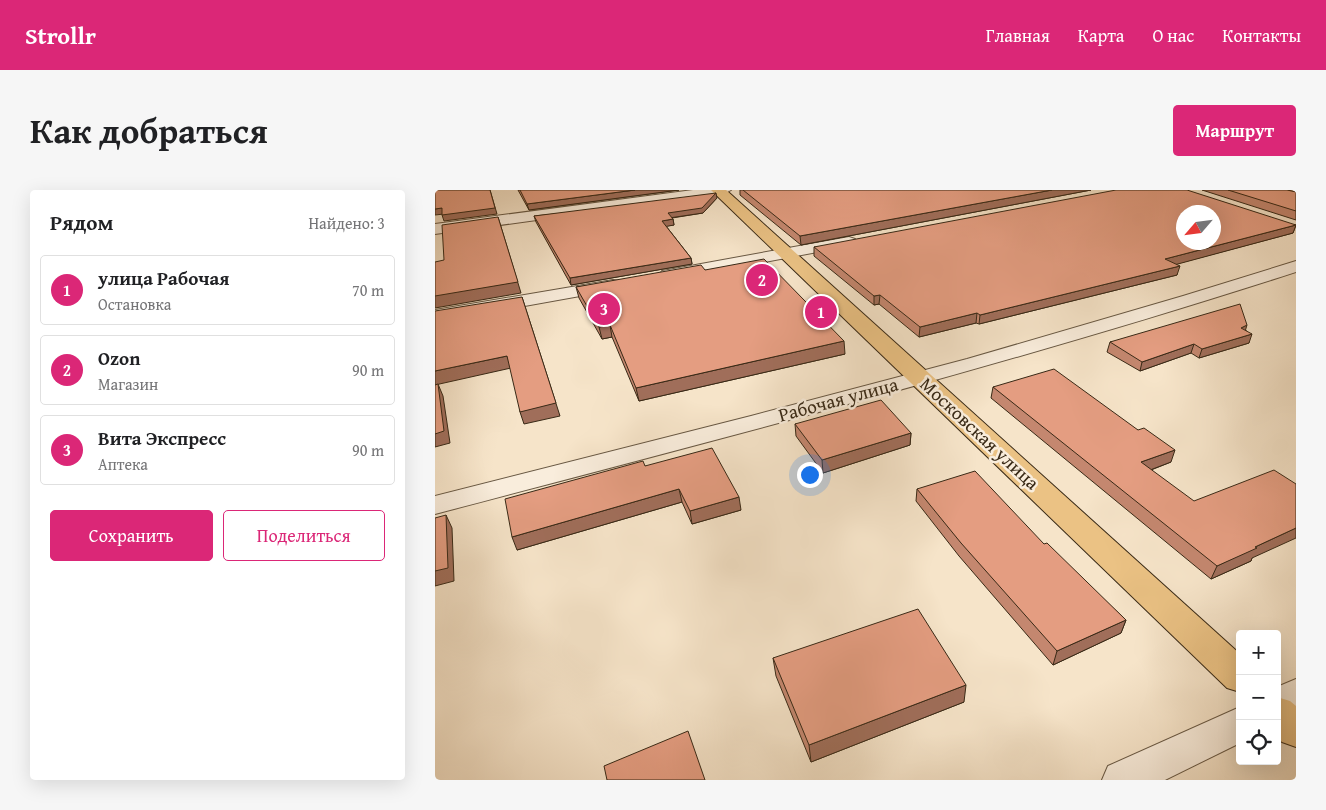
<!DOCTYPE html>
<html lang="ru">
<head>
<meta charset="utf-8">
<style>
	:root { --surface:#fff; --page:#f6f6f6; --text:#202124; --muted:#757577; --line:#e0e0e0; --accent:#db2777 }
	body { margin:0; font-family:"Gentium Book Plus",serif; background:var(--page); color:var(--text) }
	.controls { position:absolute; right:15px; bottom:15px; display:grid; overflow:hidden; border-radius:5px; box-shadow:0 5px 20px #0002 }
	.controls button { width:45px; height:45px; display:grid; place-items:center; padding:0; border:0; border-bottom:1px solid var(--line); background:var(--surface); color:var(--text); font:25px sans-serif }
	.compass { position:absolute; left:741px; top:15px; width:45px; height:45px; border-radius:50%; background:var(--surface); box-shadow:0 5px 20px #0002; rotate:242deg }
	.you { position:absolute; left:374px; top:284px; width:18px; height:18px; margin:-12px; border:4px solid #fff; border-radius:50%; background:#1a73e8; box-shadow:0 0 0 8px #1a73e833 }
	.badge { display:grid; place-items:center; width:32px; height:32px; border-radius:50%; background:var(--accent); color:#fff; font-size:16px; font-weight:700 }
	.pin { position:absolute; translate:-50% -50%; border:2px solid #fff; box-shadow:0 1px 5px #0006 }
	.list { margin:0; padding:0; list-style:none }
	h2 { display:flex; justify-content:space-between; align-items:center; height:65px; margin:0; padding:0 20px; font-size:21px }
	h2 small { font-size:16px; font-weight:400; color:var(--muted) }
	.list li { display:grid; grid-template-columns:32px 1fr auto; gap:15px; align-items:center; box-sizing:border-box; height:70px; margin:0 10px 10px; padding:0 10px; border:1px solid var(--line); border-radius:5px }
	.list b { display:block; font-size:19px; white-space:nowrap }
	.list p { margin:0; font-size:16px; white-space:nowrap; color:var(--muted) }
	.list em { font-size:16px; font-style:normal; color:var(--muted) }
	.actions { display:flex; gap:10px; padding:15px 20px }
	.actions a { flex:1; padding:11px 0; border:1px solid var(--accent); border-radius:5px; text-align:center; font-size:18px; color:var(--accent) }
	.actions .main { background:var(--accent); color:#fff }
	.icon { flex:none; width:28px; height:28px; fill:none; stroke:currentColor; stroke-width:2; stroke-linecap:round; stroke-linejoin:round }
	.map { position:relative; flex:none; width:861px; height:590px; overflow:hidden; border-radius:5px }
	header { display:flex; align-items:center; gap:30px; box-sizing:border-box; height:70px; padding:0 25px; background:var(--accent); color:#fff }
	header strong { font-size:24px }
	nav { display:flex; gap:28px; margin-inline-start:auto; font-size:18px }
	.intro { display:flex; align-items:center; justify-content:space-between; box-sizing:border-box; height:120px; padding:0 30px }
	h1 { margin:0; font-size:35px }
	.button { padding:12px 22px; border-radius:5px; background:var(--accent); color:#fff; font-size:18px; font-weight:700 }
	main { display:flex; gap:30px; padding:0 30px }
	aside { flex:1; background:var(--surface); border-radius:5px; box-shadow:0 5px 20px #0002 }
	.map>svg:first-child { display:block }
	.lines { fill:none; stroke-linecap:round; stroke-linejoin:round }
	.minor-casing { stroke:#685843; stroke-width:2 }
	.major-casing { stroke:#382916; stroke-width:2 }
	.minor { fill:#f9eddc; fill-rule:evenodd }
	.major { fill:#ebc284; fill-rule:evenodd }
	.wall { fill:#c4876f; stroke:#382916 }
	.shaded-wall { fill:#a06e5a; stroke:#382916 }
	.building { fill:#e49d81; stroke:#382916; fill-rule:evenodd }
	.labels { text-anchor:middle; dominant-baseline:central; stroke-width:5; stroke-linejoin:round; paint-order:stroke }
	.street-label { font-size:19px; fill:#382916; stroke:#f9eddc }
</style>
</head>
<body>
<header>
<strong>Strollr</strong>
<nav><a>Главная</a><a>Карта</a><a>О нас</a><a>Контакты</a></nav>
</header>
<div class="intro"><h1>Как добраться</h1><a class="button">Маршрут</a></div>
<main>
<aside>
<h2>Рядом<small>Найдено: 3</small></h2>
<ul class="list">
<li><span class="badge">1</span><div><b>улица Рабочая</b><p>Остановка</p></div><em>70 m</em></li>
<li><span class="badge">2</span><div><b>Ozon</b><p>Магазин</p></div><em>90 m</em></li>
<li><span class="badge">3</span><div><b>Вита Экспресс</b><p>Аптека</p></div><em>90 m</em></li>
</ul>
<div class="actions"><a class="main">Сохранить</a><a>Поделиться</a></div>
</aside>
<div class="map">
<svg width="861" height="590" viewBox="0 0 861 590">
	<rect width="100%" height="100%" fill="#f6e4c9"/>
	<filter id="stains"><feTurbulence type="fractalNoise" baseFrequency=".004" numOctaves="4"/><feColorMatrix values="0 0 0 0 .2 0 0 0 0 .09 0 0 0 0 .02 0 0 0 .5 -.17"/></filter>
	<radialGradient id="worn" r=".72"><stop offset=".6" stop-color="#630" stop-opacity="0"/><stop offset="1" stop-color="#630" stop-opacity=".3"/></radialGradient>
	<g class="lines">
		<g class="minor-casing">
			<g id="minor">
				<polygon points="258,0 296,0 289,4 0,44 0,34"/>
				<polygon points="414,47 420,49 422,52 420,55 233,90 227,89 224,85 227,81 233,80"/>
				<path d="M861 71V82C577 174 288 248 0 324V306L316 226 532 169 748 106Z"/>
				<polygon points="178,90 184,91 187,95 184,99 0,132 0,120"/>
				<polygon points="861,489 861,523 842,531 842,497"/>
				<polygon points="805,517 805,553 730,590 667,590 673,576"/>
			</g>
		</g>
		<g class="major-casing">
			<g id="major">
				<polygon points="276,0 291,0 805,464 805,502 792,498"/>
				<polygon points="842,507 855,511 861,516 861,557 847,552 842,548"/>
			</g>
		</g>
		<use href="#minor" class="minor"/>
		<use href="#major" class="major"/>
	</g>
	<g class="wall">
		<polygon points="83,0 244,0 94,20"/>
		<polygon points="305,0 656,0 366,55 305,5"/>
		<polygon points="767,0 852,0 861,2 861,30"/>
		<polygon points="282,8 268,23 237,28 238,29 239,35 231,36 256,68 257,74 136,95 101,32 99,26"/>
		<polygon points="861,35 858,43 741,74 742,85 544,134 541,133 484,147 444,114 439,115 379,66 379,57"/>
		<polygon points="270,80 410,164 204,211 177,147 167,149 144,108 141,97"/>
		<polygon points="811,140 814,153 764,168 756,163 705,181 672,162 675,152"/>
		<polygon points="558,197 703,240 736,272 716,280 817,368 816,371 776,389 556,208"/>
		<polygon points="360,234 476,243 475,255 388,283 361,246"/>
		<polygon points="210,276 306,320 257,334 247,312 82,360"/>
		<polygon points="482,299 609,354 691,430 686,443 618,475 524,366 481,311"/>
		<polygon points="338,468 529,512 376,572 341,486"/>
	</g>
	<g class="shaded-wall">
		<polygon points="55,0 62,24 9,31 7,25"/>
		<polygon points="200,0 244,0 94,20 92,14"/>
		<polygon points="617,0 656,0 366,55 365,46"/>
		<polygon points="281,3 282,8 268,23 234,28 233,23"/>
		<polygon points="7,18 9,24 0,25 0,19"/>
		<polygon points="63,27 86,103 0,118 0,106"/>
		<polygon points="238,29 239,35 228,37 227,31"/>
		<polygon points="861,35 858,43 728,78 730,69"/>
		<polygon points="256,68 257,74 136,95 135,88"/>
		<polygon points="745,76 742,85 544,134 545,125"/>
		<polygon points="445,105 444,114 439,115 439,106"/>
		<polygon points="87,107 125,226 89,234 85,222"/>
		<polygon points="542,123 541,133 484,147 485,137"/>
		<polygon points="175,135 177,147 167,149 164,137"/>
		<polygon points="812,135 809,145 806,138"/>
		<polygon points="817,144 814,153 764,168 767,159"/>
		<polygon points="409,151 410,164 204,211 201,198"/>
		<polygon points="759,154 756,163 705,181 707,172"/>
		<polygon points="72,166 76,178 0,195 0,181"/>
		<polygon points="3,194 8,206 15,253 0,257 0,244"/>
		<polygon points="476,243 475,255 388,283 387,270"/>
		<polygon points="740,260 736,272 702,285 706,272"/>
		<polygon points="244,299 247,312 82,360 77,347"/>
		<polygon points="304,307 306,320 257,334 255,321"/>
		<polygon points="11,325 17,338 19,391 0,396 0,381"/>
		<polygon points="861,338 861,348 817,368 816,371 776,389 782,376 820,357"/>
		<polygon points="691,430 686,443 618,475 622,461"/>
		<polygon points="531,495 529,512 376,572 374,555"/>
	</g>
	<g class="building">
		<polygon points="0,0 55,0 60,18 7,25 7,18 0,19"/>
		<polygon points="85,0 200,0 92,14"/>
		<polygon points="308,0 617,0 365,46"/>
		<path d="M681 0H752L861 35 730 69 745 76 545 125 542 123 485 137 445 105 439 106 379 57ZM748 22H778V52H748Z"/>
		<polygon points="793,0 852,0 861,2 861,21"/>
		<polygon points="281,3 267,18 233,23 238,29 227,31 256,68 135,88 99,26"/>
		<polygon points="63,27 83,92 0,106 0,72 9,70 7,35"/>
		<polygon points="329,69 409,151 201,198 175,135 164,137 141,97 266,75 270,80"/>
		<polygon points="87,107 121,213 85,222 72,166 0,181 0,121"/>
		<polygon points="805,114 812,135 806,138 817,144 767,159 759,154 707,172 675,152"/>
		<polygon points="619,179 703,240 709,238 740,260 706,272 759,311 839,280 861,294 861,338 820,357 822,358 782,376 558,197"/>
		<polygon points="3,194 9,241 0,244 0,195"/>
		<polygon points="446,210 476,243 387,270 360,234"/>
		<polygon points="277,258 304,307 255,321 244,299 77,347 70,309 208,271 210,276"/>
		<polygon points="540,281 609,354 612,353 691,430 622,461 526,353 482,299"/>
		<polygon points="11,325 13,378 0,381 0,328"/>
		<polygon points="483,419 531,495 374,555 338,468"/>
		<polygon points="253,541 270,590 172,590 169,576"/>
	</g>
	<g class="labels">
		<g class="street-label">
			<text transform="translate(403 209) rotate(-15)">Рабочая улица</text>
			<text transform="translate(545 243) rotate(43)">Московская улица</text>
		</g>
	</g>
	<rect width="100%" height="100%" filter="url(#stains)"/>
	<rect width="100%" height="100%" fill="url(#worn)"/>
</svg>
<div class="controls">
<button>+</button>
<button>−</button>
<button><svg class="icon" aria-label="locate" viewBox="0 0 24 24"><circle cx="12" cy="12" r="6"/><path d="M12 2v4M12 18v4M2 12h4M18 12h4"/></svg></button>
</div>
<svg class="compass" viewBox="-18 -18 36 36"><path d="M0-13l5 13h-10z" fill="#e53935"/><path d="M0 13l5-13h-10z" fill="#757577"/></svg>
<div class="you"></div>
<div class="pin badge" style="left:386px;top:122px">1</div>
<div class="pin badge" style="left:327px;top:90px">2</div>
<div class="pin badge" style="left:169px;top:119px">3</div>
</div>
</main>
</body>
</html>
